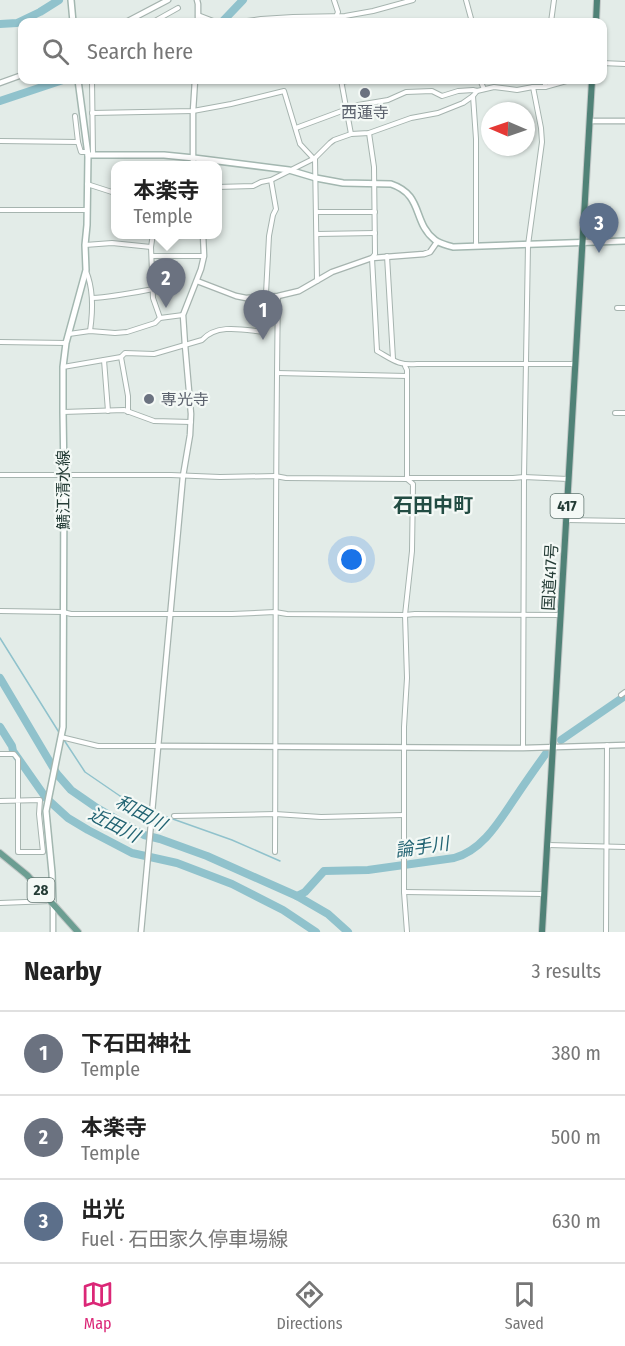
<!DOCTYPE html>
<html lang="en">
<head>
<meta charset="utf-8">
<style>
	:root { --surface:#fff; --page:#f2f2f2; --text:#222; --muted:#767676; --line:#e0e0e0; --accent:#db2777 }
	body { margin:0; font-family:"Fira Sans Condensed","Noto Sans JP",sans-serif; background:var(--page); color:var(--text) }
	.compass { position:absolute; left:481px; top:102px; width:54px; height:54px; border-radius:50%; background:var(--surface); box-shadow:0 2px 4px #0004; rotate:272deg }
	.you { position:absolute; left:352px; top:560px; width:21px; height:21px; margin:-15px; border:4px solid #fff; border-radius:50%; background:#1a73e8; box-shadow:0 0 0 9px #1a73e833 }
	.badge { display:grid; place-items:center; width:39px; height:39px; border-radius:50%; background:var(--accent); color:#fff; font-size:20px; font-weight:700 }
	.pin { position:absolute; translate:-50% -50px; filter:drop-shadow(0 2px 3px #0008) }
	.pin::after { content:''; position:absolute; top:32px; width:21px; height:18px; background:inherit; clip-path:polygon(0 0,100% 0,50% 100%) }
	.popup { position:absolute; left:111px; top:161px; width:111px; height:78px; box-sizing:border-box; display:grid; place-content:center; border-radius:12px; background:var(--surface); filter:drop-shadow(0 2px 4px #0005); font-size:20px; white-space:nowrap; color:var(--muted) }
	.popup b { font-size:22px; color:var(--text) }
	.popup::after { content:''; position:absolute; left:50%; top:100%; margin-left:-12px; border:12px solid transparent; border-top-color:var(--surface) }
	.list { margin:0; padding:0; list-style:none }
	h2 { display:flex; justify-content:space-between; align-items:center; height:78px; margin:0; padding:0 24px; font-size:26px }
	h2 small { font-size:20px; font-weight:400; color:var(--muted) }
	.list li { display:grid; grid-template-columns:39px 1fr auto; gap:18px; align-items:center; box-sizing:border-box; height:84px; padding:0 24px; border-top:2px solid var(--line) }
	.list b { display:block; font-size:22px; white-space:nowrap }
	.list p { margin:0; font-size:20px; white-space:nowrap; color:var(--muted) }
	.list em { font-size:20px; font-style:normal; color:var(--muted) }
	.icon { flex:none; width:33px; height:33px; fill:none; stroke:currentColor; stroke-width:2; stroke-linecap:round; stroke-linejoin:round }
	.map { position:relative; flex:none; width:625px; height:932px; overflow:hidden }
	.search { position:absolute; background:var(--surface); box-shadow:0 2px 4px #0004; left:18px; right:18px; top:18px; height:66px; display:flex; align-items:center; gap:15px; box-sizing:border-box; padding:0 21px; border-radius:12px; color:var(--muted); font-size:22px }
	.sheet { height:330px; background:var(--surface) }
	nav { display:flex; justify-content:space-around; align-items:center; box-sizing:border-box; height:84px; border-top:2px solid var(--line); background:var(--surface); font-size:16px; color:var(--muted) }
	nav a { display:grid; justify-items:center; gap:3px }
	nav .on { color:var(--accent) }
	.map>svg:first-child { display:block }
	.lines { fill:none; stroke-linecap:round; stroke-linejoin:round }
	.stream { stroke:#90c2cc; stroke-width:1.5 }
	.river { stroke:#90c2cc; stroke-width:8 }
	.minor-casing { stroke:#a6b4af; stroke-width:6 }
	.tertiary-casing { stroke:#a6b4af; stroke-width:7 }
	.secondary-casing { stroke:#a3b7b0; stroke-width:8 }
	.primary-casing { stroke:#c2c8c7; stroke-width:8 }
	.trunk-casing { stroke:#c2c8c7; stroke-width:8 }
	.minor { stroke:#fff; stroke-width:4 }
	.tertiary { stroke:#fff; stroke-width:4.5 }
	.secondary { stroke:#fff; stroke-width:5 }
	.primary { stroke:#6c9e92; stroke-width:6 }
	.trunk { stroke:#508277; stroke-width:6 }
	.worship-dot { fill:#6b7280; stroke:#f4f9f6; stroke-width:2 }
	.labels { text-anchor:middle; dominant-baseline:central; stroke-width:4.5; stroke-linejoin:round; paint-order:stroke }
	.shield { fill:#f4f9f6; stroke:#627570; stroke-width:1.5 }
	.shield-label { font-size:15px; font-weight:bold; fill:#243c36 }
	.worship-label { font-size:16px; fill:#5b616d; stroke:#f4f9f6 }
	.street-label { font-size:16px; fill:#243c36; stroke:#f4f9f6 }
	.water-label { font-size:18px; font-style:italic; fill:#236473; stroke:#f4f9f6 }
	.quarter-label { font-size:20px; font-weight:bold; fill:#224c43; stroke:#f4f9f6 }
</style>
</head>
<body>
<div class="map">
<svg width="625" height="932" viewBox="0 0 625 932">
	<rect width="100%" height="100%" fill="#e3ece8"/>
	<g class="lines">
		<g class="stream">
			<polyline points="0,638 60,734"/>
			<polyline points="64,740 85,772 120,796 139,807 232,840 280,861"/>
		</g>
		<g class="river">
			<polyline points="222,22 243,0"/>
			<polyline points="0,24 17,23 40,12 59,0"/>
			<polyline points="0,101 63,80"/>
			<polyline points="0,678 57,774 71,790 97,808 144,835 160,839 207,856 297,896 328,914 348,932"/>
			<polyline points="0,727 12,746 13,751 46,798 68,818 88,830 132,853 177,863 232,884 283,910 316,932"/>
			<polyline points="561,740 625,696"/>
			<path d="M297 896 305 892 324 871 368 870 454 858C484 850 501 818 517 795 527 780 537 766 547 752"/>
		</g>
		<g class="minor-casing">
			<g id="minor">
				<polyline points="334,0 338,12 336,17 337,22"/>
				<polyline points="466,0 472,22"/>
				<polyline points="198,15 216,22"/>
				<polyline points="153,22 178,8"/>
				<polyline points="240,22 261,19 293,17 345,16 373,11 413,0"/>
				<polyline points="551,22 554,0"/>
				<polyline points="602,63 625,64"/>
				<polyline points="92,80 93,155"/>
				<polyline points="341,80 351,134"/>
				<polyline points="419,80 427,81 435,80"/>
				<polyline points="480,80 484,89"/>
				<polyline points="342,82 351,80"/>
				<polyline points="545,87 545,80"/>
				<polyline points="473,96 476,139 476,246"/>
				<polyline points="92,113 193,111 231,104 284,91 300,144 314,159"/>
				<polyline points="75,116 78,142 81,152 87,152"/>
				<polyline points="296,128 358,105 388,100 406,92 432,91 442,96 458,91 473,90 477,91 494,87 517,90 533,87 545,87 570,80"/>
				<path d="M369 133 374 167 375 254 372 258 377 351C393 360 399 366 417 364H575"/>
				<polyline points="0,141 78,142"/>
				<polyline points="315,158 317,281"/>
				<polyline points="87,184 115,193"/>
				<polyline points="217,187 253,186 261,182 271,180 315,158 330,143 334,140 351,134 369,133 411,118 438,113 463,103 473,96 477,91"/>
				<polyline points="0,210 87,210"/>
				<polyline points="316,212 375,212"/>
				<polyline points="153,234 151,247 153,298 160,318"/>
				<polyline points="317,234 375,233"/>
				<polyline points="85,245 112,243 151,247"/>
				<polyline points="152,256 204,256"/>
				<polyline points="387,256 393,359"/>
				<path d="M86 271C94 290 93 311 90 331"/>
				<path d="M92 298C113 297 132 293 153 289"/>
				<polyline points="617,308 625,308"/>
				<polyline points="69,334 90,331 115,333 127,332 155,323 160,318 183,315"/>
				<polyline points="0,342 66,343"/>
				<polyline points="121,357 128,396 128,412"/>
				<polyline points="104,360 108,411"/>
				<polyline points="405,366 407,370 407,478"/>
				<path d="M63 367 121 357 125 353 154 354 202 340C217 323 244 330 264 332L269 236 273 215 276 209 271 180"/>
				<polyline points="277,373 407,376"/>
				<polyline points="63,412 124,410 154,421 191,422"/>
				<polyline points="615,413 625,413"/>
				<polyline points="0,475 171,475 220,477 275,476 286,478 407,479 413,484 412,551 405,615 407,678 404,727 404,892 407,932"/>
				<polyline points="407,478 513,478 524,477 568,479"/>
				<polyline points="567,520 625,521"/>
				<polyline points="0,611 63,612 71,614 232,614 275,612 287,614 405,615 415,614 561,615"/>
				<polyline points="621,695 625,692"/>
				<polyline points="61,737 98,746 157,746"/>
				<polyline points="523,748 524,477 528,245 542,142 541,128 533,87"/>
				<polyline points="0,754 14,754 18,759 18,852 43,852 39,814 40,800 0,801"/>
				<polyline points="174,816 275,814 321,817 404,815"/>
				<polyline points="548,845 625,847"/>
				<path d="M275 852C276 667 275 481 278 296"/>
				<polyline points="404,892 544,894"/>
				<polyline points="0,903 51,901"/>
				<polyline points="606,932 607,745"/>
			</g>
		</g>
		<g class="tertiary-casing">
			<g id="tertiary">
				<polyline points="197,0 198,4 198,22"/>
				<polyline points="126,22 168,0"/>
				<polyline points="0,83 22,75"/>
				<polyline points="590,121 625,121"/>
				<polyline points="193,166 193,111 195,80"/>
				<polyline points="197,281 236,296 246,298 278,296 299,291 332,272 372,258 424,254 430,252 437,242"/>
				<polyline points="157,746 523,748 625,745"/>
				<polyline points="53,903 53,932"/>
				<polyline points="141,932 183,476 190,435 191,414 185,345 183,315 201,269 204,256 203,234"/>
			</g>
		</g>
		<g class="secondary-casing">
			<g id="secondary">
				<polyline points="71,0 73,22"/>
				<path d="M88 155H164L194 158 273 168 289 170 316 178 343 183 391 184C424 195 412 222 435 240 440 244 447 245 453 247L625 241"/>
				<polyline points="53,903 52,873 46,811 63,727 64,476 63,412 63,367 66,343 86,270 85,245 87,225 88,155 78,80"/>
			</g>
		</g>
		<g class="primary-casing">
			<polyline id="primary" points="0,853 27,875 78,932"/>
		</g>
		<g class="trunk-casing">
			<g id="trunk">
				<polyline points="596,22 597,0"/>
				<polyline points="542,932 592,80"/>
			</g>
		</g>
		<use href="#minor" class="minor"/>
		<use href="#tertiary" class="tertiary"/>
		<use href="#secondary" class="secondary"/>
		<use href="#primary" class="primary"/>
		<use href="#trunk" class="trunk"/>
	</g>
	<g class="worship-dot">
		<circle cx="365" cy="93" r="6"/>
		<circle cx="149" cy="399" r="6"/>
	</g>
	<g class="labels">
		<g class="shield">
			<rect x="550.5" y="494" width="33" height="24" rx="4.5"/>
			<rect x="27.5" y="878" width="27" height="24" rx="4.5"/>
		</g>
		<g class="shield-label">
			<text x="567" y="506">417</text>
			<text x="41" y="890">28</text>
		</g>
		<g class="worship-label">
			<text x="365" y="112">西蓮寺</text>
			<text x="161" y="399" text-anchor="start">専光寺</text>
		</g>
		<g class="street-label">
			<text transform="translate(63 490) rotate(-90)">鯖江清水線</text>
			<text transform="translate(550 577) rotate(-87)">国道417号</text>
		</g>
		<g class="water-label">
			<text transform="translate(141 813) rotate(28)">和田川</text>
			<text transform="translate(114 825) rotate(27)">近田川</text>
			<text transform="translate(422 847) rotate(-8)">論手川</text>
		</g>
		<g class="quarter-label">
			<text x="433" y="505">石田中町</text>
		</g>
	</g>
</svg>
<svg class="compass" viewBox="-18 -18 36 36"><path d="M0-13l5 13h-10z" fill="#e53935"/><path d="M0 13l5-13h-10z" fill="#767676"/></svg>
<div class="you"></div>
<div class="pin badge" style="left:263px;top:340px;background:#6b7280">1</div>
<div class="pin badge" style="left:166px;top:308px;background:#6b7280">2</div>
<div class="popup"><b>本楽寺</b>Temple</div>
<div class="pin badge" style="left:599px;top:253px;background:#5c6f8a">3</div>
<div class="search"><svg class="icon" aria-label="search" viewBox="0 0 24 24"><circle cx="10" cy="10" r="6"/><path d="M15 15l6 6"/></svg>Search here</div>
</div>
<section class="sheet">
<h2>Nearby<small>3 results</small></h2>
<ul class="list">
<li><span class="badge" style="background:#6b7280">1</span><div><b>下石田神社</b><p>Temple</p></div><em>380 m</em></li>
<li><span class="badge" style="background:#6b7280">2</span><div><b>本楽寺</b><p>Temple</p></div><em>500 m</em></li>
<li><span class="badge" style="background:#5c6f8a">3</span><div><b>出光</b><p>Fuel · 石田家久停車場線</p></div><em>630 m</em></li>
</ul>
</section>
<nav>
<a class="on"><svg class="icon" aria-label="map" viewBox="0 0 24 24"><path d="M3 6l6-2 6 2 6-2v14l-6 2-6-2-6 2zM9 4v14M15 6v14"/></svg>Map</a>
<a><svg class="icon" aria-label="directions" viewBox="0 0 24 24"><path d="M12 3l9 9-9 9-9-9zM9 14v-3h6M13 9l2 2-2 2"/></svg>Directions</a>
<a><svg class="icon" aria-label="saved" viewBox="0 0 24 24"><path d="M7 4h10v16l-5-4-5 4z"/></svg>Saved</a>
</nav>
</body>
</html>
